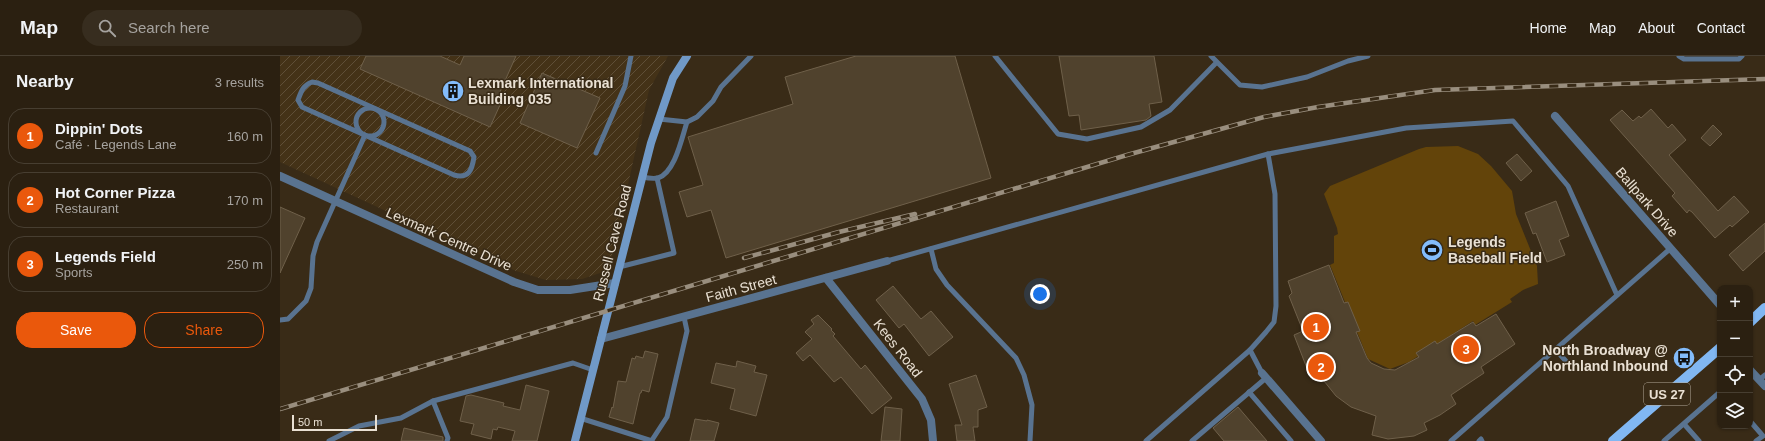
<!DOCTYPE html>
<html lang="en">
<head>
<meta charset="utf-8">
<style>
	:root { --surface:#2b2011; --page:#372d1f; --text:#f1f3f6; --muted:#a6a39f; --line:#473e31; --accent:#ea580c }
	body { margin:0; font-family:Helvetica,sans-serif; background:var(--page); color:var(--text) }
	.controls { position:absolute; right:12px; bottom:12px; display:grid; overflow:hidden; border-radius:8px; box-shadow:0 1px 3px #0004 }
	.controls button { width:36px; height:36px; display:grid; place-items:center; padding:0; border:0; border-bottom:1px solid var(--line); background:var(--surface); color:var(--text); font:20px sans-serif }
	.scale { position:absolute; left:12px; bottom:10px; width:85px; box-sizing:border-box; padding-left:4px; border:2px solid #e9e0d3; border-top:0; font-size:11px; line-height:14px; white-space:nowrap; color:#e9e0d3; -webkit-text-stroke:3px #392b17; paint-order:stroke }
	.you { position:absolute; left:760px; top:238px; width:14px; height:14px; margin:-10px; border:3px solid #fff; border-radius:50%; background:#1a73e8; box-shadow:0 0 0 6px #1a73e833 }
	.badge { display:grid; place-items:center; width:26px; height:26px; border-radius:50%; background:var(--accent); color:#fff; font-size:13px; font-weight:700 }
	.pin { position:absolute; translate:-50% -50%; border:2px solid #fff; box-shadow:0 1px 4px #0006 }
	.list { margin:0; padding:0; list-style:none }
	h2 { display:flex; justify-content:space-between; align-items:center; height:52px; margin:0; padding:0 16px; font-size:17px }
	h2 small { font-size:13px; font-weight:400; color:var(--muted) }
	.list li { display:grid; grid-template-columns:26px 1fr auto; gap:12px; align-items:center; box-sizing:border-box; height:56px; margin:0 8px 8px; padding:0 8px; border:1px solid var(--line); border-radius:16px }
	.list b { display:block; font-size:15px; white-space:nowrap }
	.list p { margin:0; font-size:13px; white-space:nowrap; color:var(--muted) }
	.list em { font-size:13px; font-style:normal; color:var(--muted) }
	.actions { display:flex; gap:8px; padding:12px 16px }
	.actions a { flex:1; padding:9px 0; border:1px solid var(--accent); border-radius:16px; text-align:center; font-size:14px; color:var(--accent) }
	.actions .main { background:var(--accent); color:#fff }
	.icon { flex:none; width:22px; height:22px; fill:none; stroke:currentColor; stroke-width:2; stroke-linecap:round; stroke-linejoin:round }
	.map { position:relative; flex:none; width:1485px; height:385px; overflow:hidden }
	header { display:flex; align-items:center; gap:24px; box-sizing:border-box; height:56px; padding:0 20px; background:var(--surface); border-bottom:1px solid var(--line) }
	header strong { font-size:19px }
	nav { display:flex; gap:22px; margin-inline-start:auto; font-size:14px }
	.search { width:280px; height:36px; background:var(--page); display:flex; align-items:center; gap:10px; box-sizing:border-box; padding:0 14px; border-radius:22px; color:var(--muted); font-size:15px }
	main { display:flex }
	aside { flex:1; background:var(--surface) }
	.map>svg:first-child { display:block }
	.industrial { fill:url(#industrial-furrows) }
	.grass { fill:#63440a }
	.building { fill:#50422d; stroke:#6f604a }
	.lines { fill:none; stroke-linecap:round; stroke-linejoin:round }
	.lane { stroke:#597390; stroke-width:5 }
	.street { stroke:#597390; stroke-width:8 }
	.secondary { stroke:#7099c7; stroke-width:8 }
	.primary { stroke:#81b7f2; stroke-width:10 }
	.rail-casing { stroke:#998e7e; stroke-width:4.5 }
	.rail { stroke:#392b17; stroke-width:3; stroke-dasharray:9; stroke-linecap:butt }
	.labels { text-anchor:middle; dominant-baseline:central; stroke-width:3; stroke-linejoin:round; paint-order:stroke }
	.shield { fill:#392b17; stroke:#b4aa9b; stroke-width:1 }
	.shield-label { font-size:13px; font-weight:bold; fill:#e9e0d3 }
	.poi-label { font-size:14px; font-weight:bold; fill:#e9e0d3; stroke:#392b17; text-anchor:start }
	.street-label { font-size:14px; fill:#e9e0d3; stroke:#392b17 }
</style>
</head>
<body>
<header>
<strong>Map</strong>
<div class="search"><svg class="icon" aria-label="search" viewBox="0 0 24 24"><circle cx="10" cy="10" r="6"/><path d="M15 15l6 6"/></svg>Search here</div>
<nav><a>Home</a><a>Map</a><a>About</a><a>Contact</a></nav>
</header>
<main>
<aside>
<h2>Nearby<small>3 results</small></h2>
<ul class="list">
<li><span class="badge">1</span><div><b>Dippin' Dots</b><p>Café · Legends Lane</p></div><em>160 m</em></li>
<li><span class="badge">2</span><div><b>Hot Corner Pizza</b><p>Restaurant</p></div><em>170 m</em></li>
<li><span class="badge">3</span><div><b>Legends Field</b><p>Sports</p></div><em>250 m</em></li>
</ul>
<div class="actions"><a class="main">Save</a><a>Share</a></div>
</aside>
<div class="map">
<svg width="1485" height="385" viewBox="0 0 1485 385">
	<defs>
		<pattern id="industrial-furrows" width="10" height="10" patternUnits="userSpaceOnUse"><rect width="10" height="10" fill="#443217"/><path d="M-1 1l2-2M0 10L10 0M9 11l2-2" fill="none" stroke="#5f4f38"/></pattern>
	</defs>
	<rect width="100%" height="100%" fill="#392b17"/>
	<polygon class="industrial" points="0,0 388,0 369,34 329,214 302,223 266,224 236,215 0,106"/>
	<polygon class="grass" points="1178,90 1198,98 1211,110 1232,135 1236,158 1257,210 1258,228 1243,234 1230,243 1232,246 1195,269 1193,265 1129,306 1110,313 1088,303 1050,209 1054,207 1054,180 1058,178 1057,172 1044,138 1050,130 1139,93 1146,91"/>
	<g class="building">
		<polygon points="86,0 160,0 180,9 184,0 236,0 220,36 225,38 210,71 80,13"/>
		<polygon points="576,0 675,0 711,122 446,202 431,154 407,161 399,136 423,129 408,81 513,48 505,21"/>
		<polygon points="779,0 874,0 882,46 869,48 871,60 866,64 801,74 799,59 789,60"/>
		<polygon points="262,17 320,42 297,92 240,67"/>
		<polygon points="1371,53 1388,72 1392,68 1406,84 1389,99 1438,155 1454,140 1469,156 1452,171 1450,169 1435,182 1412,156 1409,154 1407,157 1392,140 1395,137 1330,64 1342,54 1353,65 1359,60 1361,62"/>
		<polygon points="1433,69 1442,78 1430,90 1421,82"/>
		<polygon points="1237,98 1252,115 1241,125 1226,107"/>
		<polygon points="1276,145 1289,180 1279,184 1285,199 1267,206 1256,177 1253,178 1245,157"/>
		<polygon points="0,151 25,162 0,217"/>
		<polygon points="1485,167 1485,195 1463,215 1449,199"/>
		<polygon points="1049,209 1064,247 1068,246 1080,275 1076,276 1087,302 1091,307 1104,313 1115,314 1139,301 1136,297 1155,285 1157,288 1193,266 1196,270 1216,258 1235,288 1201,311 1204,317 1171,339 1176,348 1160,359 1144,367 1147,374 1134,380 1108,383 1092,379 1096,360 1071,351 1056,340 1044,325 1041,316 1030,320 1014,279 1023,275 1009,240 1012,237 1008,225"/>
		<polygon points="613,230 641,263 651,255 673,281 649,300 624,268 619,272 596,244"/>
		<polygon points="538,259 552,273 551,274 555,278 553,280 581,313 585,309 612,342 592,358 561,321 554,326 530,299 523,305 516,297 532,283 525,276 534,268 531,264"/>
		<polygon points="365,295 378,298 369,336 362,334 361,337 360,337 353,368 329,361 332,351 333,352 338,325 346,326 352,302 355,303 356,300 363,302"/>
		<polygon points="457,305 476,310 474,316 487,319 476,360 450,353 455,333 431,327 436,307 456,311"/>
		<polygon points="696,319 707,351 698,354 698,371 693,371 695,385 677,385 675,369 682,369 669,328"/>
		<polygon points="246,329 269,335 257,385 232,385 235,375 218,371 217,374 213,373 211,383 191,378 194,368 180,365 186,340 191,339 224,347 223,350 240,354"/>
		<polygon points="605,351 622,353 620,385 601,385"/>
		<polygon points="958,351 987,385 944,385 933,372"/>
		<polygon points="415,363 427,365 427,364 439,367 434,385 410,385"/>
		<polygon points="124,372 163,381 163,385 121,385"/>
	</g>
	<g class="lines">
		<g class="lane">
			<polyline points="715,0 778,78 807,83 861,71 890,54 936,7"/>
			<polyline points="931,0 960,29 982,31 1027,21 1068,5 1088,0"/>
			<polyline points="1399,0 1404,3 1459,3 1462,0"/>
			<path d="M32 26 38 27 190 95 194 101C192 114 189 123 174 119L22 51 18 44C21 36 23 29 32 26Z"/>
			<circle cx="90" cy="66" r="14"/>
			<polyline points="379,63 407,66 417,61 433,45 441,31 471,0"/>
			<polyline points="316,97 345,30 351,0"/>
			<polyline points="988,98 1126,72 1233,65 1288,130 1337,239"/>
			<path d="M362 121C367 122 373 123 378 122 395 117 402 81 407 66"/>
			<polyline points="651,193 656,213 667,229 736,302 744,319 752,349 750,385"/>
			<polyline points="607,205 988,98 995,138 996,250 994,266 986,276 970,294 982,317"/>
			<polyline points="339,211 394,197 377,122"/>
			<polyline points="0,264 8,263 26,245 31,232 33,200 37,186 85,79"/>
			<polyline points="1275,293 1293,313"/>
			<polyline points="1479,324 1485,319"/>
			<polyline points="969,336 1011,385"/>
			<polyline points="300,362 372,385"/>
			<polyline points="1470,365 1483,380 1476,385"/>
			<polyline points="1404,368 1419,385"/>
			<polyline points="372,384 387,361 407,275 404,261"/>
			<polyline points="49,385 79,370 121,362 153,345"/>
			<polyline points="167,385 168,382 153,345 293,307 313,314"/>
			<polyline points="866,385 970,294"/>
			<polyline points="912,385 986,322"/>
			<polyline points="1171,385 1391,192"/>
			<polyline points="1199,385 1201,383 1202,385"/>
			<polyline points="1384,385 1440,336"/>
		</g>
		<g class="street">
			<polyline points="1275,60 1440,249"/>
			<polyline points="0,120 234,226 258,234 290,234 335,227"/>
			<polyline points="546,222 642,343 651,364 653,385"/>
			<polyline points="321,283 607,205"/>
			<polyline points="1470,314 1485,330"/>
			<polyline points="982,317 1041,385"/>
		</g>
		<polyline class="secondary" points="295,385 371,87 393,22 407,0"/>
		<g class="primary">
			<polyline points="1470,266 1485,252"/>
			<polyline points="1333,385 1440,292"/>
		</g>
		<g class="rail-casing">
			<g id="rail">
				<polyline points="464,202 559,176 635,158"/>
				<polyline points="0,353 847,99 984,61 1038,51 1155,34 1485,23"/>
			</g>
		</g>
		<use href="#rail" class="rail"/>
	</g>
	<defs>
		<g id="building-disc" transform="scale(1.15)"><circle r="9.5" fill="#83bcfb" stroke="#392b17"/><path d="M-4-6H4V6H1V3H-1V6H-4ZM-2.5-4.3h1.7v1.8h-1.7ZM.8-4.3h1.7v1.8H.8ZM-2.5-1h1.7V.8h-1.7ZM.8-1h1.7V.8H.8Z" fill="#111"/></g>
		<g id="stadium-disc" transform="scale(1.15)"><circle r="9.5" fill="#83bcfb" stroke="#392b17"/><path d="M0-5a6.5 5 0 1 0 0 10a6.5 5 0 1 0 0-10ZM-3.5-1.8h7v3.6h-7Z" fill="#111"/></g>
		<g id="bus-disc" transform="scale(1.15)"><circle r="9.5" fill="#83bcfb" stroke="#392b17"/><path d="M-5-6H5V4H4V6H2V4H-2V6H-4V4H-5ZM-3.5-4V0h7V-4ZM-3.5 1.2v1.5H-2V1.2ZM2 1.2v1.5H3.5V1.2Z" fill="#111"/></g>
	</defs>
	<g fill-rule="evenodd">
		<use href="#building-disc" x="173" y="35"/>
		<use href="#stadium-disc" x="1152" y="194"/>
		<use href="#bus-disc" x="1404" y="302"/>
	</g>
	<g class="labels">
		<rect class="shield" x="1364" y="327" width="46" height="22" rx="3"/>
		<g class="shield-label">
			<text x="1387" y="338">US 27</text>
		</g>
		<g class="poi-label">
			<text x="188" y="27">Lexmark International<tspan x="188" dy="16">Building 035</tspan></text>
			<text x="1168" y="186">Legends<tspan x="1168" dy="16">Baseball Field</tspan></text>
			<text x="1388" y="294" text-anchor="end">North Broadway @<tspan x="1388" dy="16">Northland Inbound</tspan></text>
		</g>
		<g class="street-label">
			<text transform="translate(1367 146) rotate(49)">Ballpark Drive</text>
			<text transform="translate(169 183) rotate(24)">Lexmark Centre Drive</text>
			<text transform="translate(332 187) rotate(-76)">Russell Cave Road</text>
			<text transform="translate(461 232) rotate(-15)">Faith Street</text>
			<text transform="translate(618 292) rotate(52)">Kees Road</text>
		</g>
	</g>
</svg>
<div class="controls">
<button>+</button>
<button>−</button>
<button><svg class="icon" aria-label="locate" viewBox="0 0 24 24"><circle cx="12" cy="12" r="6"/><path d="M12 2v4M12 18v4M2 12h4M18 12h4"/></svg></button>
<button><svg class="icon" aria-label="layers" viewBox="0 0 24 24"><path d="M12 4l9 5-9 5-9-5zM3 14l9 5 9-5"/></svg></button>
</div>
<div class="scale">50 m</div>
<div class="you"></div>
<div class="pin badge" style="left:1036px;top:271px">1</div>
<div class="pin badge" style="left:1041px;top:311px">2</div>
<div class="pin badge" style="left:1186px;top:293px">3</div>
</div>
</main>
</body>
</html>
